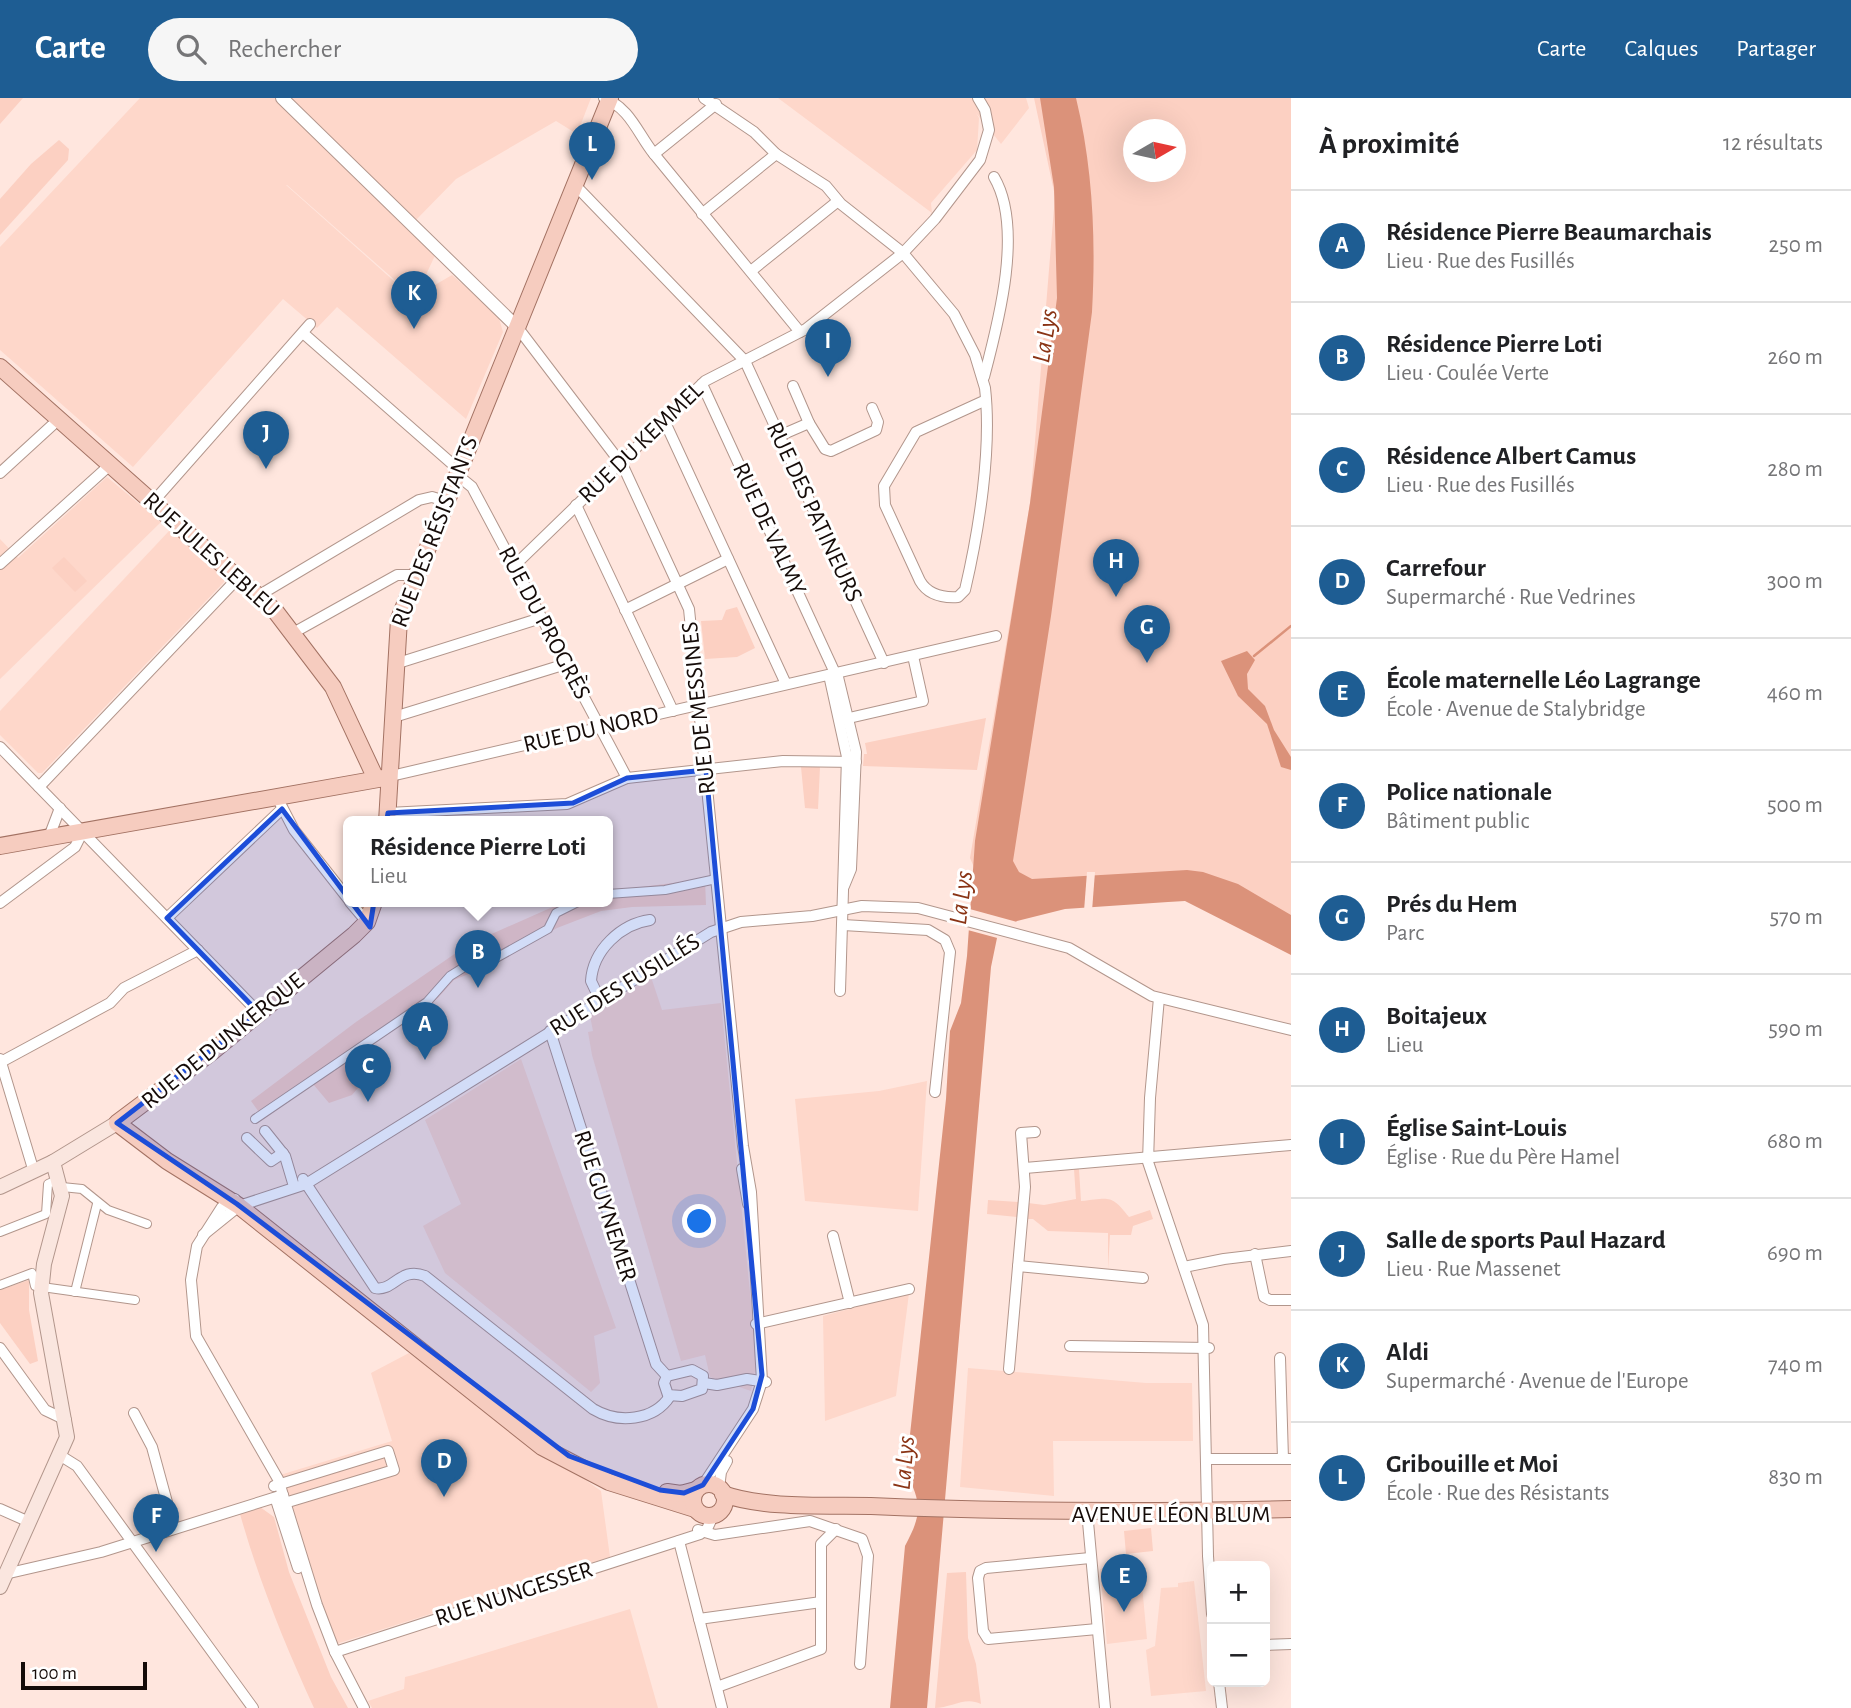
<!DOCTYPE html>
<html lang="fr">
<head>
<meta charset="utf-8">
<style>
	:root { --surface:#fff; --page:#f6f6f6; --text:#202124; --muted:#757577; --line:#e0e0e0; --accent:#1e5d93 }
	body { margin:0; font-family:"Alegreya Sans",sans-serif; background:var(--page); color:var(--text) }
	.controls { position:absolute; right:21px; bottom:21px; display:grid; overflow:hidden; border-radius:10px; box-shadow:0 7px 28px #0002 }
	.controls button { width:63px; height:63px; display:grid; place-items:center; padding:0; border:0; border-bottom:2px solid var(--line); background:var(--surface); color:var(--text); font:35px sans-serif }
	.compass { position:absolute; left:1123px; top:21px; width:63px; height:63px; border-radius:50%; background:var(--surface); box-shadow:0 7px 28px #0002; rotate:81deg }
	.scale { position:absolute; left:21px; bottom:18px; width:126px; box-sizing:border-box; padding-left:7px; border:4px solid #150b08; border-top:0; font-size:19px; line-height:24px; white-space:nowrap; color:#150b08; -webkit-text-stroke:5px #fff; paint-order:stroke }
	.you { position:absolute; left:700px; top:1124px; width:24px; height:24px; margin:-18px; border:5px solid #fff; border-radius:50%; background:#1a73e8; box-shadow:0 0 0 10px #1a73e833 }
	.badge { display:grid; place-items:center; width:46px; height:46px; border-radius:50%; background:var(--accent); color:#fff; font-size:23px; font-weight:700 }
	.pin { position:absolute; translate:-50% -58px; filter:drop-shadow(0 2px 4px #0008) }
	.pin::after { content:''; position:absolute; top:37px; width:24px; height:21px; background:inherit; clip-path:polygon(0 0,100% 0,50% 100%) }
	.popup { position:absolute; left:343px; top:718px; width:270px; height:91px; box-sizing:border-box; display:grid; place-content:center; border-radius:10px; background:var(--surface); filter:drop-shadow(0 2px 5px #0005); font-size:23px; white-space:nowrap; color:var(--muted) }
	.popup b { font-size:26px; color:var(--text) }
	.popup::after { content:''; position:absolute; left:50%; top:100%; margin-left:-14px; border:14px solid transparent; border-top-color:var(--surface) }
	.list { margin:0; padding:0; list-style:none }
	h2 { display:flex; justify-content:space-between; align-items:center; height:91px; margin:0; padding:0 28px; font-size:30px }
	h2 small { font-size:23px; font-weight:400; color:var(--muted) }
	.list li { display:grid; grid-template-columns:46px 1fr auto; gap:21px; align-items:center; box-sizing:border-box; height:112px; padding:0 28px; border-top:2px solid var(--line) }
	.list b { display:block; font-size:26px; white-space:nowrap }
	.list p { margin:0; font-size:23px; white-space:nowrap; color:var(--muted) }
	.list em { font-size:23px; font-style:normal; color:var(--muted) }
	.icon { flex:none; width:38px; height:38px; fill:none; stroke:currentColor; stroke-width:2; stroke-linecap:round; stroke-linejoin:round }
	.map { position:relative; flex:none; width:1291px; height:1610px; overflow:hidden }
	header { display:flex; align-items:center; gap:42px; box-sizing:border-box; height:98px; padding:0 35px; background:var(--accent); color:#fff }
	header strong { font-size:33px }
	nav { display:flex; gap:38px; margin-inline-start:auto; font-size:24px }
	.search { width:490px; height:63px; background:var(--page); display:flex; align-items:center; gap:18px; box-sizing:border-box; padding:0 24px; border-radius:38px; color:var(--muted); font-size:26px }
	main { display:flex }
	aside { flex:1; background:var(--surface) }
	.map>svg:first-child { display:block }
	.built { fill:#fed7ca; fill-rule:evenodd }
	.green { fill:#fcd0c2; fill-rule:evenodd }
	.water { fill:#db927a }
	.pier { fill:#ffe6de }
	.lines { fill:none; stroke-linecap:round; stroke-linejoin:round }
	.stream { stroke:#db927a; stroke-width:2.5 }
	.pedestrian-casing { stroke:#b2968c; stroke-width:10 }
	.minor-casing { stroke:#b2968c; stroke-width:12 }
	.tertiary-casing { stroke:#b2968c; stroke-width:14 }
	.secondary-casing { stroke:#b2968c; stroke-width:16 }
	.primary-casing { stroke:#a37263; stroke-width:18 }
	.pedestrian { stroke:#fff; stroke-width:8 }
	.minor { stroke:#fff; stroke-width:10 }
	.tertiary { stroke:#fff; stroke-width:12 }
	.secondary { stroke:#fae6df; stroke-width:14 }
	.primary { stroke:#f6ccbf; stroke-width:16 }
	.marked { fill:#1d4ed8; fill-opacity:0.2; stroke:#1d4ed8; stroke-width:5; stroke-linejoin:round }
	.labels { text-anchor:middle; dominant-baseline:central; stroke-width:6; stroke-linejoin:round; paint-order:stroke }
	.street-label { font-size:24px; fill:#150b08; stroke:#fff }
	.water-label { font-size:26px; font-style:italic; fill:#8a3415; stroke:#fff }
</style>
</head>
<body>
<header>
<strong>Carte</strong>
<div class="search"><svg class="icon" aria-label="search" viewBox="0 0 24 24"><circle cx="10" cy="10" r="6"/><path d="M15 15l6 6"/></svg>Rechercher</div>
<nav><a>Carte</a><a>Calques</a><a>Partager</a></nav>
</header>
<main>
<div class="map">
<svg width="1291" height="1610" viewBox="0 0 1291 1610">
	<rect width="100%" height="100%" fill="#ffe6de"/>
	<g class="built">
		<path d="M140 0H591L577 36 556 23 456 81 415 123 439 149 416 198 452 177 498 217 503 234 466 321 337 209 317 230 283 201 133 369 0 252V149ZM286 87H287L414 199 413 200Z"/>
		<polygon points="778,0 1026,0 1029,10 1001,46 976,15 979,20 977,52 931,105 932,115"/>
		<polygon points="107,379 161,424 0,581 0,441 18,460"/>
		<polygon points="169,433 174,434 224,479 224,484 42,675 38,675 0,637 0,613"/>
		<polygon points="651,879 662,912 721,905 757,1264 751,1293 710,1279 705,1257 681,1263 592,957 588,934 593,933 590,918"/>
		<polygon points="521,961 616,1230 594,1238 600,1285 591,1294 445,1175 423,1128 461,1106 425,1022"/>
		<polygon points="927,983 918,1113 805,1103 795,1001 879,993"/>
		<polygon points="909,1195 896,1298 825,1323 823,1218"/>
		<polygon points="409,1255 601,1393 610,1459 336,1546 280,1377 392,1343 371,1275"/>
		<polygon points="968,1270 1146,1285 1192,1285 1193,1343 1053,1343 1054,1398 960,1389"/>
		<polygon points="1140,1466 1147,1541 1107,1546 1100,1471 1126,1472 1126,1467"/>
		<polygon points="1194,1483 1206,1593 1151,1598 1146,1552 1155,1548 1161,1490 1178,1489 1178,1485"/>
		<polygon points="630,1511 658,1610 372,1610 368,1603 404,1591 405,1579 413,1577"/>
	</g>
	<g class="green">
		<polygon points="0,0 23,0 0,26"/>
		<path d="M1034 0H1291V852L1185 802 979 781 970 760 1030 405 1055 98ZM1134 32H1176V74H1134Z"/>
		<polygon points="59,42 69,51 68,62 0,137 0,101 31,66"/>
		<polygon points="64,459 87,483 75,494 52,470"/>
		<polygon points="737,509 755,550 737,559 705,561 701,523 722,522 726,512"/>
		<polygon points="986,620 977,672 863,668 864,656 867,656 865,645"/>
		<polygon points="801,669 820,669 818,711 805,710"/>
		<polygon points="705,781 706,807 632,809 601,813 557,830 497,864 454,882 438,900 354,958 361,973 362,985 352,997 329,1005 313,986 264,1021 251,1003 356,924 469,846 564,804 608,804 608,793"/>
		<path d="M1074 1071H1079L1081 1103C1110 1100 1111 1096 1129 1119L1150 1112 1153 1121 1133 1128 1131 1137H1110L1108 1171V1135L1048 1133 1033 1121H1026L1028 1105 1044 1107 1076 1101Z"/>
		<polygon points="988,1102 1018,1104 1017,1119 987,1116"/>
		<polygon points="29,1182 29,1212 38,1263 30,1266 0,1225 0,1192"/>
		<path d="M260 1409 274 1419 289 1474 331 1579 348 1610H314C285 1547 259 1483 240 1416Z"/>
		<polygon points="1151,1430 1153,1453 1126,1456 1124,1433"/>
		<path d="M966 1474 968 1540 976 1566 981 1606C965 1598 951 1610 935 1610L947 1475Z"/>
	</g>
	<g class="water">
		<path d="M1040 0H1076C1093 70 1096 142 1092 214L1051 518 1013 763 1019 774 1032 781 1187 772 1203 774 1238 786 1291 817V857L1185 803 1168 804 1065 811 1017 823 997 840 991 869 927 1610H890L905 1448C922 1416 922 1406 906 1374L946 1001 950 933 961 905 967 858 975 743 1030 405 1057 200 1054 89Z"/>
		<polygon points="1247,553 1255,562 1247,576 1248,591 1265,608 1274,632 1291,659 1291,672 1281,669 1267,626 1238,598 1221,563"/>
	</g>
	<g class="pier">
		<polygon points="1087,774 1095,774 1092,813 1084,813"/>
		<polygon points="966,810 1021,825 1001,841 964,831"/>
	</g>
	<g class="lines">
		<polyline class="stream" points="1254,558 1291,528"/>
		<g class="pedestrian-casing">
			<g id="pedestrian">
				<polyline points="608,796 665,792 716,781"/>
				<polyline points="255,1021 427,904 450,878 466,868 489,864 548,831 556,815 578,804"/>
				<polyline points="62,1089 82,1091 108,1112 147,1126"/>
				<polyline points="0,1134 46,1116 48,1086 59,1081"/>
				<polyline points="0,1187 32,1175 35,1188 135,1202"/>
				<polyline points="75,1194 97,1106"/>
			</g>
		</g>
		<g class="minor-casing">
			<g id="minor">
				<path d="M604 0C630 10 638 36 654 56L800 234"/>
				<path d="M704 0 754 34 776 56 826 88 841 106 903 155 954 216 975 257 985 290C992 351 979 432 965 492L958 499C942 500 928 497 920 483L885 407 884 388 916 334 986 302"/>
				<polyline points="654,56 716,6"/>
				<polyline points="575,87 745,263 884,565"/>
				<polyline points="702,116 776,56"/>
				<polyline points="751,173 838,103"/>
				<polyline points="518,230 623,368 689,511 743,1048 751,1094 762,1283 753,1311 703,1387"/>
				<polyline points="303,235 458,371"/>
				<path d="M984 279C998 226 1024 130 994 79"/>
				<polyline points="702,286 835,575"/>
				<polyline points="664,322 786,586"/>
				<polyline points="809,325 825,351 831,353 876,332 878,324 872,310"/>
				<polyline points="779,338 809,325 793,288"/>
				<polyline points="0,375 59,321"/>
				<polyline points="456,376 472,389 627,680"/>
				<polyline points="153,404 310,226"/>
				<polyline points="576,407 673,613"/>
				<polyline points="0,466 111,366"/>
				<polyline points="514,468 705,283 806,231 903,155 935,121 980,62 989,32 985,12 978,0"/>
				<polyline points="258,498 419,402 432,399 445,403"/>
				<polyline points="625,512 728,461"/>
				<polyline points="293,535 397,477 415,477"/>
				<polyline points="395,566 541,520"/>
				<polyline points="837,575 856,654 851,771 844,788"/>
				<polyline points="829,577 847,659 840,893"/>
				<polyline points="394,619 566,566"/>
				<polyline points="849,620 923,603 913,558"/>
				<polyline points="0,649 259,915"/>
				<polyline points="391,678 996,538"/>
				<polyline points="39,689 238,480"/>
				<polyline points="280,705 294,732 349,802"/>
				<polyline points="388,715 567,706 627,680 783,663 856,664"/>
				<polyline points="49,739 60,710"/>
				<polyline points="350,804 367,824"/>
				<polyline points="0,805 75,749 83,733"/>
				<polyline points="167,820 282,711"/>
				<polyline points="843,827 928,832 945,842 950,854 935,994"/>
				<polyline points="1159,900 1150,1000 1148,1064 1203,1227 1208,1458 1212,1516"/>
				<path d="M600 902 591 883C593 852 621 826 650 822"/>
				<polyline points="550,933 656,1266 667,1278"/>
				<polyline points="0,961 34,1074"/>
				<polyline points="1,964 110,905 124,890 198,852"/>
				<polyline points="265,1033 285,1058 293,1085"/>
				<polyline points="247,1040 271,1063 283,1055"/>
				<polyline points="1025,1070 1291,1047"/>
				<polyline points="742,1071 748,1106"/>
				<path d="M303 1081 375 1190C394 1194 400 1168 425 1178L593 1311C618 1326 654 1323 670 1298"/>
				<polyline points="235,1101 222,1109 197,1148 191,1182 196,1238 278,1381 317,1507 335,1554 364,1610"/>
				<polyline points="203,1137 239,1108 306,1086 711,834 741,824 812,818 862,808 918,810 1069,850 1152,898 1291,932"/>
				<polyline points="833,1138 850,1205"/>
				<polyline points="1255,1156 1264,1199 1270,1202 1291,1202"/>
				<polyline points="1018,1168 1143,1180"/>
				<polyline points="1184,1169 1224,1161 1291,1153"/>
				<polyline points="756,1226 909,1191"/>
				<polyline points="1070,1248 1209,1250"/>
				<polyline points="0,1250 45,1312 66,1322"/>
				<polyline points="1280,1260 1283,1361"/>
				<polyline points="1009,1271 1025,1089 1021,1035 1035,1034"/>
				<polygon points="692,1272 703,1278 702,1291 682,1298 668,1297 664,1285 667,1278"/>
				<polyline points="704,1285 717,1287 747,1281 766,1284"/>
				<polyline points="134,1315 152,1349 174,1430"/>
				<polyline points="61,1358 77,1368 253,1610"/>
				<polyline points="1206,1361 1291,1361"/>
				<polyline points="274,1388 388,1353 394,1372 278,1407"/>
				<polyline points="719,1390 721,1374 727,1363"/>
				<polyline points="276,1402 298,1470"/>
				<polyline points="0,1411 27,1423"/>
				<polyline points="1087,1413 1105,1610"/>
				<polyline points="698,1432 715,1437 810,1423 862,1441 868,1458 860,1566"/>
				<polyline points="679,1443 722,1610"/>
				<polyline points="1090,1460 986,1470 980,1473 978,1480 983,1533 988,1541 1097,1531"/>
				<polyline points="5,1476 101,1454 283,1397"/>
				<polyline points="699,1521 821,1504"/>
				<polyline points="1265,1547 1291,1546"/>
				<polyline points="335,1554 700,1436 707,1431 713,1418"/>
				<polyline points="1219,1584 1222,1610"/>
				<polyline points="717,1589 821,1551 821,1446 836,1431"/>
			</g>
		</g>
		<g class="tertiary-casing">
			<polyline id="tertiary" points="282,0 518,230"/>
		</g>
		<g class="secondary-casing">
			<g id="secondary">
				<polyline points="0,1089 53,1064 117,1025"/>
				<polyline points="0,1489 67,1339 41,1195 44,1166 62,1098 53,1064"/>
			</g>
		</g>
		<g class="primary-casing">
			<g id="primary">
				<polyline points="0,269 276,514 333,589 376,681"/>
				<polyline points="387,724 399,521 610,0"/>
				<polyline points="0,748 384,680"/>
				<polyline points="374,804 367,824 354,837 213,953 117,1025 167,1063 239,1108 542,1349 609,1384 695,1411"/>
				<circle cx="709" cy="1402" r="16"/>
				<polyline points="667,1394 681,1396 696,1392"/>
				<path d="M723 1396C765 1411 827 1407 871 1408 1011 1414 1151 1414 1291 1411"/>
			</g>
		</g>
		<use href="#pedestrian" class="pedestrian"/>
		<use href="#minor" class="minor"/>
		<use href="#tertiary" class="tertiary"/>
		<use href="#secondary" class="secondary"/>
		<use href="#primary" class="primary"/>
	</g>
	<path class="marked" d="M706 672 762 1277 753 1311 703 1387 684 1395 660 1392 569 1358 237 1106 117 1025 259 915 167 820 282 711 370 829 388 715 573 705 627 680Z"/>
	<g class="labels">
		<g class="street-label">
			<text transform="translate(641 345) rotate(-44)">RUE DU KEMMEL</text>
			<text transform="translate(814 414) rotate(65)">RUE DES PATINEURS</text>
			<text transform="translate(769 431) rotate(65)">RUE DE VALMY</text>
			<text transform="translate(435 434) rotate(-69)">RUE DES RÉSISTANTS</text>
			<text transform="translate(211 457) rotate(42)">RUE JULES LEBLEU</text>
			<text transform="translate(544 525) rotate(62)">RUE DU PROGRÈS</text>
			<text transform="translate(699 610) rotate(-96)">RUE DE MESSINES</text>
			<text transform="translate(591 632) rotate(-13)">RUE DU NORD</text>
			<text transform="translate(625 887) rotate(-32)">RUE DES FUSILLÉS</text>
			<text transform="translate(223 943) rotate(-39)">RUE DE DUNKERQUE</text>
			<text transform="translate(605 1108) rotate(72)">RUE GUYNEMER</text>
			<text x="1171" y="1417">AVENUE LÉON BLUM</text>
			<text transform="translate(514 1496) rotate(-18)">RUE NUNGESSER</text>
		</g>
		<g class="water-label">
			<text transform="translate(1045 238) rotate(-81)">La Lys</text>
			<text transform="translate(961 800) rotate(-83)">La Lys</text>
			<text transform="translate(904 1365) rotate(-85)">La Lys</text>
		</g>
	</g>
</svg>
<div class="controls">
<button>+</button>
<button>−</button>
</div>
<svg class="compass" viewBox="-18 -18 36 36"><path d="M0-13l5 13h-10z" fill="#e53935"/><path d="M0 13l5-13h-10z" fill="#757577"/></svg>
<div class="scale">100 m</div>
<div class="you"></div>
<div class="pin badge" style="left:425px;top:962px">A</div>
<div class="pin badge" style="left:478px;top:890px">B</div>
<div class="popup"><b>Résidence Pierre Loti</b>Lieu</div>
<div class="pin badge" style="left:368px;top:1004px">C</div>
<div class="pin badge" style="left:444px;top:1399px">D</div>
<div class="pin badge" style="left:1124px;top:1514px">E</div>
<div class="pin badge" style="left:156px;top:1454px">F</div>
<div class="pin badge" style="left:1147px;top:565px">G</div>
<div class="pin badge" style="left:1116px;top:499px">H</div>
<div class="pin badge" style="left:828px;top:279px">I</div>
<div class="pin badge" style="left:266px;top:371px">J</div>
<div class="pin badge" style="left:414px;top:231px">K</div>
<div class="pin badge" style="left:592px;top:82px">L</div>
</div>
<aside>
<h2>À proximité<small>12 résultats</small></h2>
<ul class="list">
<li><span class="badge">A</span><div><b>Résidence Pierre Beaumarchais</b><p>Lieu · Rue des Fusillés</p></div><em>250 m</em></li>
<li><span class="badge">B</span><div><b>Résidence Pierre Loti</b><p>Lieu · Coulée Verte</p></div><em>260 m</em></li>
<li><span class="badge">C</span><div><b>Résidence Albert Camus</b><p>Lieu · Rue des Fusillés</p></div><em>280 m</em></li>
<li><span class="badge">D</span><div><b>Carrefour</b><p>Supermarché · Rue Vedrines</p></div><em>300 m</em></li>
<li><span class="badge">E</span><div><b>École maternelle Léo Lagrange</b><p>École · Avenue de Stalybridge</p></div><em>460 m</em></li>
<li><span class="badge">F</span><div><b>Police nationale</b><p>Bâtiment public</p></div><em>500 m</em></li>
<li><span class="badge">G</span><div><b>Prés du Hem</b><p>Parc</p></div><em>570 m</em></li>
<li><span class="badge">H</span><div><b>Boitajeux</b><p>Lieu</p></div><em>590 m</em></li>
<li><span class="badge">I</span><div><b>Église Saint-Louis</b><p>Église · Rue du Père Hamel</p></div><em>680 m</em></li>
<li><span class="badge">J</span><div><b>Salle de sports Paul Hazard</b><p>Lieu · Rue Massenet</p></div><em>690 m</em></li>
<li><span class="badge">K</span><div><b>Aldi</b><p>Supermarché · Avenue de l'Europe</p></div><em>740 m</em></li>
<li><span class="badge">L</span><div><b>Gribouille et Moi</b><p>École · Rue des Résistants</p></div><em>830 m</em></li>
</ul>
</aside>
</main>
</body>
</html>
